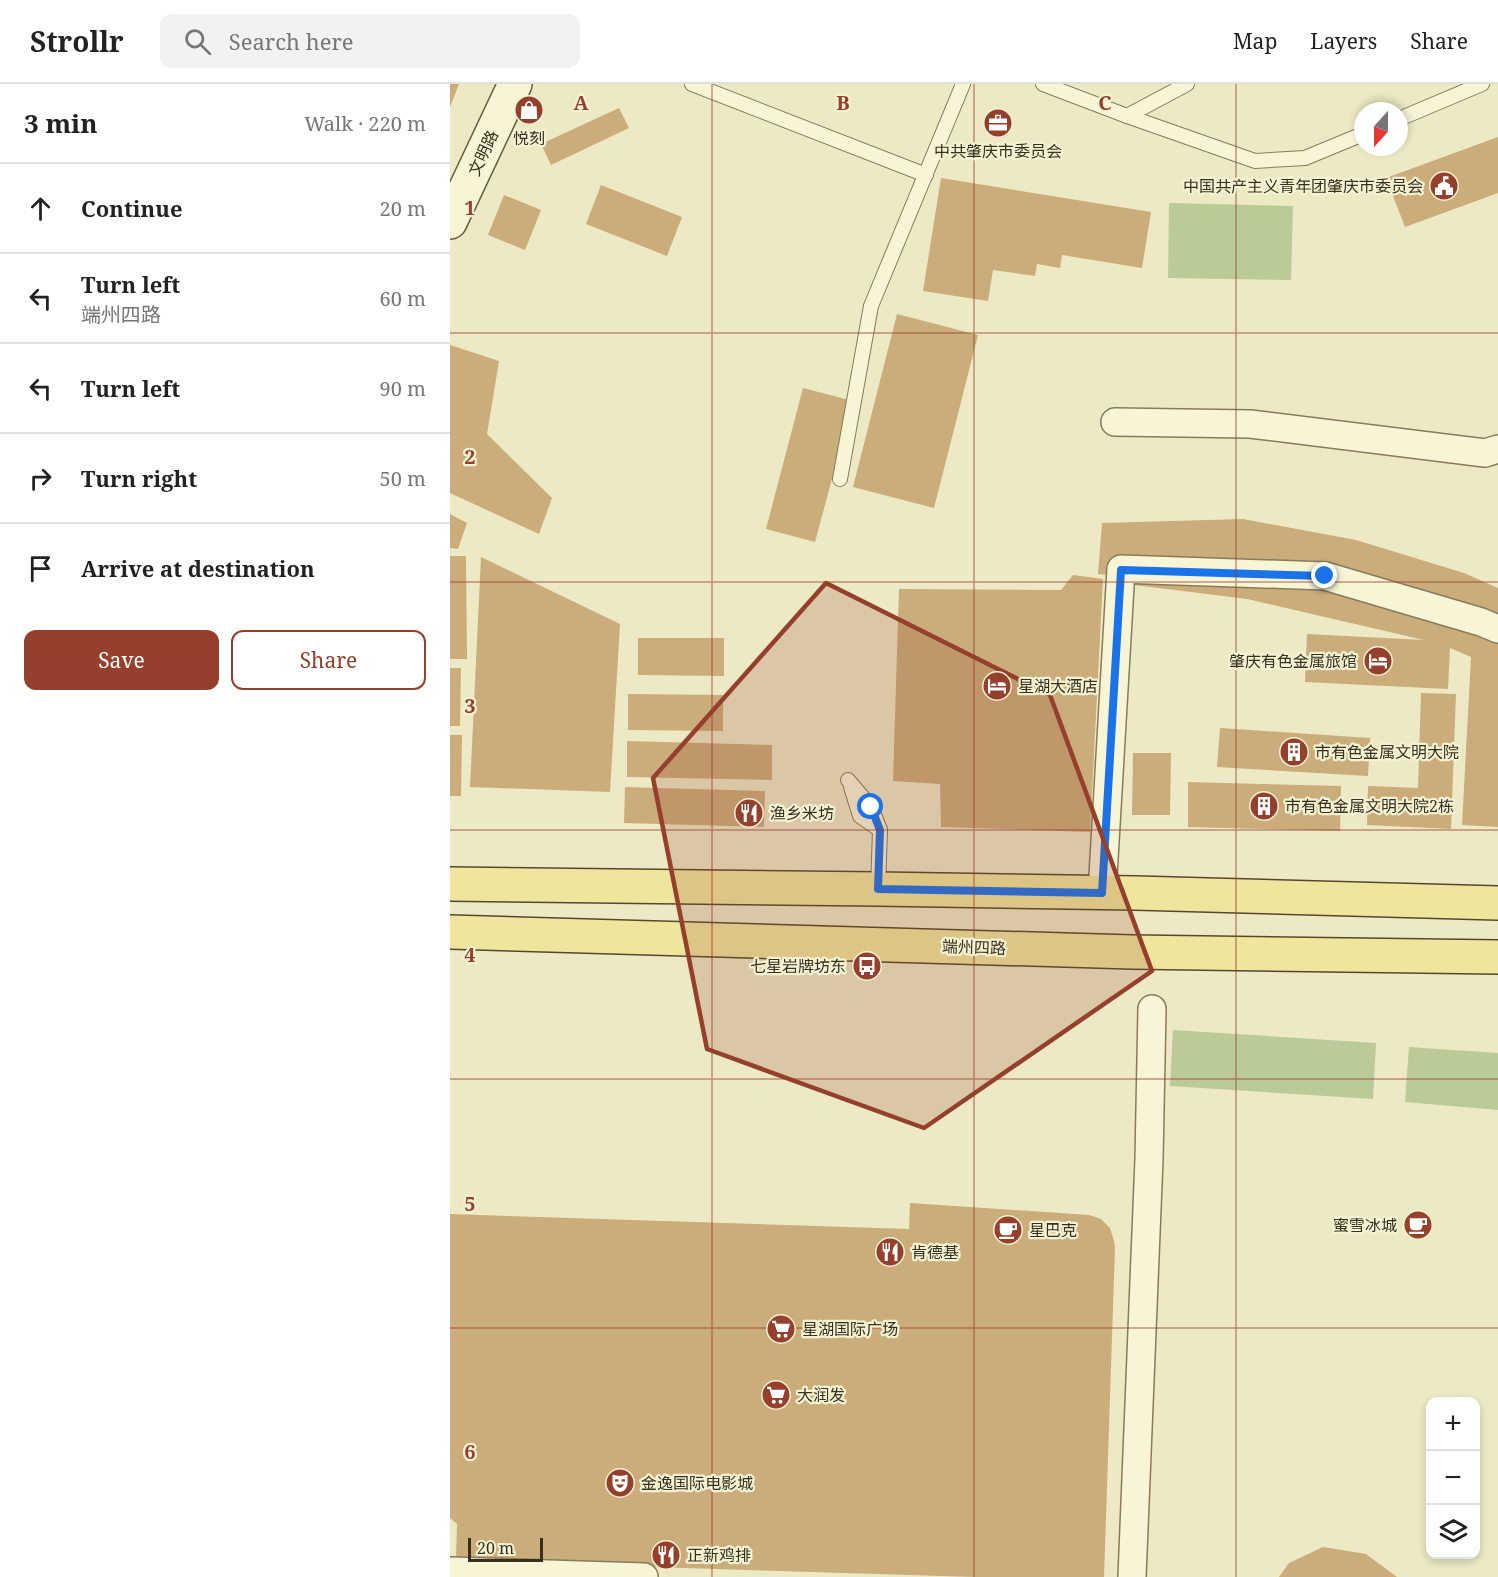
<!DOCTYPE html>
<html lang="en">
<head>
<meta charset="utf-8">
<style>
	:root { --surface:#fff; --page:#f2f2f2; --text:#222; --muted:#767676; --line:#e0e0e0; --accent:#95402c }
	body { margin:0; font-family:"Noto Serif","Noto Sans SC",serif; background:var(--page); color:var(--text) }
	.controls { position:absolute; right:18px; bottom:18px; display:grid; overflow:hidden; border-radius:12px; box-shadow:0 3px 9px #0003 }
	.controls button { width:54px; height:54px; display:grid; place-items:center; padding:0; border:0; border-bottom:2px solid var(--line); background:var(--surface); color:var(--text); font:30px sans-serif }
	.compass { position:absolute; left:904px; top:18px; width:54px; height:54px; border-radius:50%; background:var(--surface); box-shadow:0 3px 9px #0003; rotate:201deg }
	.scale { position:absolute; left:18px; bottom:15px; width:75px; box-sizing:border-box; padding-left:6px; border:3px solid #38301e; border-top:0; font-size:16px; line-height:21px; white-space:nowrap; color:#38301e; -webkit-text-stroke:4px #f5f2d3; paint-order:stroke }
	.stop { position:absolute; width:18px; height:18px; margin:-14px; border:4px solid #1a73e8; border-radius:50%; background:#fff }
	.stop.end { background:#1a73e8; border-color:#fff; box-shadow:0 2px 6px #0008 }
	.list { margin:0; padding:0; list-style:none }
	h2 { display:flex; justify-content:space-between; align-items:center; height:78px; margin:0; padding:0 24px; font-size:26px }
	h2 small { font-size:20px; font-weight:400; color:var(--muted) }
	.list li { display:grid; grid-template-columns:39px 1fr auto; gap:18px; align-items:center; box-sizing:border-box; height:90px; padding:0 24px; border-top:2px solid var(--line) }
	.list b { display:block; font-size:22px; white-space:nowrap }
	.list p { margin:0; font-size:20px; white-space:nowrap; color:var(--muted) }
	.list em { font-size:20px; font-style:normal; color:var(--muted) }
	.actions { display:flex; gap:12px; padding:18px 24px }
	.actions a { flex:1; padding:14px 0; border:2px solid var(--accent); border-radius:12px; text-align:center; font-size:21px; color:var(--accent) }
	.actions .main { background:var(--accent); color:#fff }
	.icon { flex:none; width:33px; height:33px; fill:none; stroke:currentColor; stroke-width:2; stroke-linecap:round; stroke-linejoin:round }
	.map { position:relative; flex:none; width:1048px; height:1493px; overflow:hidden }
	header { display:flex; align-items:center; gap:36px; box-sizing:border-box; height:84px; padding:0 30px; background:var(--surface); border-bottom:2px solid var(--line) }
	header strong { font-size:28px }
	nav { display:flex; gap:33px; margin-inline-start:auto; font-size:21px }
	.search { width:420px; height:54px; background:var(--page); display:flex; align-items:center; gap:15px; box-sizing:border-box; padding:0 21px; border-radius:12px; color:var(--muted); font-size:22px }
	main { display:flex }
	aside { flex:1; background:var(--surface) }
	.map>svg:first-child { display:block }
	.green { fill:#bbcb98 }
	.building { fill:#cbac7b }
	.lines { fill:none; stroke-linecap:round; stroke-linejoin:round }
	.lane-casing { stroke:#877b5b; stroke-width:16 }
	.street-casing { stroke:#877b5b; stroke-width:30 }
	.secondary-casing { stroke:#695c3e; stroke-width:36 }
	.primary-casing { stroke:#55482f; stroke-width:36 }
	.lane { stroke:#f8f5d7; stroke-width:14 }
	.street { stroke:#f8f5d7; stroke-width:27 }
	.secondary { stroke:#f8f5d7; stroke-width:33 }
	.primary { stroke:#efe69d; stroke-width:33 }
	.route { stroke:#1a73e8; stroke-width:8 }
	.marked { fill:#95402c; fill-opacity:0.2; stroke:#95402c; stroke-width:4.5; stroke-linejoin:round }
	.grid { fill:none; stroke:#95402c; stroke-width:1.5; stroke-opacity:0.55 }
	.labels { text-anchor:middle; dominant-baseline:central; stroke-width:4.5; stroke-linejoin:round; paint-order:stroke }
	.poi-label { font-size:16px; fill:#38301e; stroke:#f5f2d3; text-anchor:start }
	.street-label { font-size:16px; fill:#38301e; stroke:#f5f2d3 }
	.grid-label { font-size:20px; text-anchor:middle; font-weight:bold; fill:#95402c; stroke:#f5f2d3; stroke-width:4.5; stroke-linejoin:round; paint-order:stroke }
</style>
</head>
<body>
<header>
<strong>Strollr</strong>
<div class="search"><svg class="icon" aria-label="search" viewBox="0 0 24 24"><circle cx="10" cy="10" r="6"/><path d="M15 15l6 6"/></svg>Search here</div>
<nav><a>Map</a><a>Layers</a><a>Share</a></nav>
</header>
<main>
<aside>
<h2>3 min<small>Walk · 220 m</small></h2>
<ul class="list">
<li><svg class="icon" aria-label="ahead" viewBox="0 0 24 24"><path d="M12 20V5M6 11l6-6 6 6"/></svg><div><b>Continue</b></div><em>20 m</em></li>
<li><svg class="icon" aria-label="left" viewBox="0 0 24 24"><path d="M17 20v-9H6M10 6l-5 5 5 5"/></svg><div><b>Turn left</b><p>端州四路</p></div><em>60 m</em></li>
<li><svg class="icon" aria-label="left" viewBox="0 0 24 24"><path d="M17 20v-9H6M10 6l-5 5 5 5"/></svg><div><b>Turn left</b></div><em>90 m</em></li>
<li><svg class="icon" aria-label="right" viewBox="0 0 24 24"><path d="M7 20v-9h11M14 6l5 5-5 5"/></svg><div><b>Turn right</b></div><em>50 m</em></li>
<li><svg class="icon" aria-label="arrive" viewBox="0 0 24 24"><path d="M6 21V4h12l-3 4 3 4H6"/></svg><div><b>Arrive at destination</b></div></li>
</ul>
<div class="actions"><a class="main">Save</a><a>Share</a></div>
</aside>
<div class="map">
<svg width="1048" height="1493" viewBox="0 0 1048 1493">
	<rect width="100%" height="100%" fill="#ede9c4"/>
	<g class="green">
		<polygon points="719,119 843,122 841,196 718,194"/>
		<polygon points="723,946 926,959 923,1015 720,1002"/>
		<polygon points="959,963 1048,969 1048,1026 955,1018"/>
	</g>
	<g class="building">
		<polygon points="0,0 9,0 0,23"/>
		<polygon points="169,24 179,44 101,81 91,60"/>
		<polygon points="1048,53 1048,109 955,143 936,94"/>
		<polygon points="491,94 701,128 692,184 612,171 610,184 587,180 585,192 543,186 538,217 473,207"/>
		<polygon points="151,101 232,133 217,172 136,140"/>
		<polygon points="54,111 91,126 75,166 38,151"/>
		<polygon points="447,230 528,251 484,424 403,403"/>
		<polygon points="0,261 49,277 37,350 102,414 89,450 0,409"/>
		<polygon points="353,304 403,317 365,458 316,445"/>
		<polygon points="0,430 17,439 8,465 0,464"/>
		<polygon points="793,435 906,456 1014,489 1048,504 1048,743 1012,741 1021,573 1000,564 998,605 855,598 857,550 974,556 797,515 660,498 658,491 648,490 652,439"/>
		<polygon points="0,472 16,472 17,575 0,575"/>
		<polygon points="31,473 170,540 160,708 20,703"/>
		<polygon points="623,491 653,495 640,748 491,743 490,700 443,697 449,505 611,506"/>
		<polygon points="188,554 274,554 274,592 188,591"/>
		<polygon points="0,584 11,584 10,642 0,642"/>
		<polygon points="971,609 1006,610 1001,745 917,741 918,702 968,704"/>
		<polygon points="178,610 273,611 273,647 178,646"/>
		<polygon points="770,644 920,654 918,692 767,683"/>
		<polygon points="0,651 12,651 11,712 0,712"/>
		<polygon points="177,657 322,661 322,696 177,693"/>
		<polygon points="683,669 721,669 720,731 682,731"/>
		<polygon points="738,698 891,702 890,747 738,743"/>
		<polygon points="175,703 315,707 314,743 174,739"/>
		<polygon points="460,1119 639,1131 651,1135 660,1144 664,1157 665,1163 654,1493 525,1493 6,1477 7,1440 0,1434 0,1130 459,1145"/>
		<polygon points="873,1463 916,1470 947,1493 829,1493 839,1479"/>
	</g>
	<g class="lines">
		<g class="lane-casing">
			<g id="lane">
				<polyline points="242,0 476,91"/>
				<polyline points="593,0 677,32 805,77 855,74 913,50"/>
				<polyline points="677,32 737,0"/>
				<polyline points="949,35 1032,0"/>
				<polyline points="390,395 421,222 513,0"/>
				<polyline points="398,696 421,723 430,746 428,804"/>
				<polyline points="401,703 410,732 430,746"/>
			</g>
		</g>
		<g class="street-casing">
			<g id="street">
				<polyline points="665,338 800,340 1035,369 1048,365"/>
				<polyline points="652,809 671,485 875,492 1031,538 1048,545"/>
				<polyline points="0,1487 194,1493"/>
				<polyline points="682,1493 699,1075 702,925"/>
			</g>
		</g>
		<g class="secondary-casing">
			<polyline id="secondary" points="0,138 65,0"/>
		</g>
		<g class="primary-casing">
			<g id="primary">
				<polyline points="0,800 428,805 685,809 1048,819"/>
				<polyline points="0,848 682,868 1048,873"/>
			</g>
		</g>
		<use href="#lane" class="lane"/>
		<use href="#street" class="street"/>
		<use href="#secondary" class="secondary"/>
		<use href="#primary" class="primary"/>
	</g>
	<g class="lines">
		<polyline class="route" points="421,723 430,746 428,805 652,809 671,486 875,492"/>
	</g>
	<path class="marked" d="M376 499 600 611 702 887 474 1044 257 965 203 694Z"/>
	<path class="grid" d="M262 0V1493M524 0V1493M786 0V1493M0 249H1048M0 498H1048M0 746H1048M0 995H1048M0 1244H1048"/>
	<defs>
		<g id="shop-disc" transform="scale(1.5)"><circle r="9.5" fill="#95402c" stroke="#f5f2d3"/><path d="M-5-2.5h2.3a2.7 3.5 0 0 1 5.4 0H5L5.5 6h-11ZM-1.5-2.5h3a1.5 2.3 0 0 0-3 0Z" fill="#fff"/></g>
		<g id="office-disc" transform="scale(1.5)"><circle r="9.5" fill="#95402c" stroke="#f5f2d3"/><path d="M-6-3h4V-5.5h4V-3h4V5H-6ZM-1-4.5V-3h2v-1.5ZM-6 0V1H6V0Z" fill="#fff"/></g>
		<g id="civic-disc" transform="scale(1.5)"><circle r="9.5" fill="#95402c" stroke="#f5f2d3"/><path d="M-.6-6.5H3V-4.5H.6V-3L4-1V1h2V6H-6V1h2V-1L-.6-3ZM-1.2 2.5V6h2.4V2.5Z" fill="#fff"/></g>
		<g id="hotel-disc" transform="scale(1.5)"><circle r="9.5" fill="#95402c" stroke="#f5f2d3"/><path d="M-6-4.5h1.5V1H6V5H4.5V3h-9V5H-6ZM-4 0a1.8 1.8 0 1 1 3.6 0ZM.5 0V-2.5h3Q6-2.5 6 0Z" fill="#fff"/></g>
		<g id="building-disc" transform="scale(1.5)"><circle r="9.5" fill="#95402c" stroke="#f5f2d3"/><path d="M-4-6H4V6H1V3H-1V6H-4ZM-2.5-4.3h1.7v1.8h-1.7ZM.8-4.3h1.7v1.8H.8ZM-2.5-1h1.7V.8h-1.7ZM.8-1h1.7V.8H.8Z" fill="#fff"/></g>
		<g id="restaurant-disc" transform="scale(1.5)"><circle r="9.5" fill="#95402c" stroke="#f5f2d3"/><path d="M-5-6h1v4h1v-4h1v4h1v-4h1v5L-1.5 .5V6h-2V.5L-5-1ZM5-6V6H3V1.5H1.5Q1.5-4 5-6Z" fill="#fff"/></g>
		<g id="bus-disc" transform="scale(1.5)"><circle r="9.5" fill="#95402c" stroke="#f5f2d3"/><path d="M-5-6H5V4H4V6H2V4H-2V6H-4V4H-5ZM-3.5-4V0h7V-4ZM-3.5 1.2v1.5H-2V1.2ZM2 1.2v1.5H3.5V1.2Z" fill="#fff"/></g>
		<g id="cafe-disc" transform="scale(1.5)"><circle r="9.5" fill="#95402c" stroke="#f5f2d3"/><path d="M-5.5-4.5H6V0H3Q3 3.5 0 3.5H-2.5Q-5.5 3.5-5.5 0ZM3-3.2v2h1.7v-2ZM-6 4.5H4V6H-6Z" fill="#fff"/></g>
		<g id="supermarket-disc" transform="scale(1.5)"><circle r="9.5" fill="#95402c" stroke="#f5f2d3"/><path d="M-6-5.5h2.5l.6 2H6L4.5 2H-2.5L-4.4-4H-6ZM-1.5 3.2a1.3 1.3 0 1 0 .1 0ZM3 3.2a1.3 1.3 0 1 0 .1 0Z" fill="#fff"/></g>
		<g id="theatre-disc" transform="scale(1.5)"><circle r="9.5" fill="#95402c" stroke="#f5f2d3"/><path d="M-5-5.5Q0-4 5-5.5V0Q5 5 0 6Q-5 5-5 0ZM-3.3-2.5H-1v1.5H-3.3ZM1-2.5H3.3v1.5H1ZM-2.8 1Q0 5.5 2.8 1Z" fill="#fff"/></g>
	</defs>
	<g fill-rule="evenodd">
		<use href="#shop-disc" x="79" y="26"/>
		<use href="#office-disc" x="548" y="39"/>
		<use href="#civic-disc" x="994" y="102"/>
		<use href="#hotel-disc" x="928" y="577"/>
		<use href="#hotel-disc" x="547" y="602"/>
		<use href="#building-disc" x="844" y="668"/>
		<use href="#building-disc" x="814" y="722"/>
		<use href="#restaurant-disc" x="299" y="729"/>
		<use href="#bus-disc" x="417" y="882"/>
		<use href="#cafe-disc" x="968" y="1141"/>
		<use href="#cafe-disc" x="558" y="1146"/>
		<use href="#restaurant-disc" x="440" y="1168"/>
		<use href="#supermarket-disc" x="331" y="1245"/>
		<use href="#supermarket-disc" x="326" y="1311"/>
		<use href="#theatre-disc" x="170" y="1399"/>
		<use href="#restaurant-disc" x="216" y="1471"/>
	</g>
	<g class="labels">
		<g class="poi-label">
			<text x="79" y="54" text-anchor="middle">悦刻</text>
			<text x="548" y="67" text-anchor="middle">中共肇庆市委员会</text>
			<text x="973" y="102" text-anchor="end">中国共产主义青年团肇庆市委员会</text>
			<text x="907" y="577" text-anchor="end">肇庆有色金属旅馆</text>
			<text x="568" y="602">星湖大酒店</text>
			<text x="865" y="668">市有色金属文明大院</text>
			<text x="835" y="722">市有色金属文明大院2栋</text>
			<text x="320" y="729">渔乡米坊</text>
			<text x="396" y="882" text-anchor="end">七星岩牌坊东</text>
			<text x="947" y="1141" text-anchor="end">蜜雪冰城</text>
			<text x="579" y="1146">星巴克</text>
			<text x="461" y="1168">肯德基</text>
			<text x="352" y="1245">星湖国际广场</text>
			<text x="347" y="1311">大润发</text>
			<text x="191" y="1399">金逸国际电影城</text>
			<text x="237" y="1471">正新鸡排</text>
		</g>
		<g class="street-label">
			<text transform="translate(33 69) rotate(-65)">文明路</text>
			<text transform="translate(524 863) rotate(2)">端州四路</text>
		</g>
	</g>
	<g class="grid-label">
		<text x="131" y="26">A</text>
		<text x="393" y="26">B</text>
		<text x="655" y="26">C</text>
		<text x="20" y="131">1</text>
		<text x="20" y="380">2</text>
		<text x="20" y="629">3</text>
		<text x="20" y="878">4</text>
		<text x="20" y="1127">5</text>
		<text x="20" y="1375">6</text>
	</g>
</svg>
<div class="controls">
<button>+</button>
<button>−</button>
<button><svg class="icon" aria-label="layers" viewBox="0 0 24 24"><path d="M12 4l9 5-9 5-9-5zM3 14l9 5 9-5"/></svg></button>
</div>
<svg class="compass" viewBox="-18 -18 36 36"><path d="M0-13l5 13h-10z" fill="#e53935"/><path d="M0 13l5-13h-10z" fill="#767676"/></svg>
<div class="scale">20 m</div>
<div class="stop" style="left:421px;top:723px"></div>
<div class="stop end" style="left:875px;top:492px"></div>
</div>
</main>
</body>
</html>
